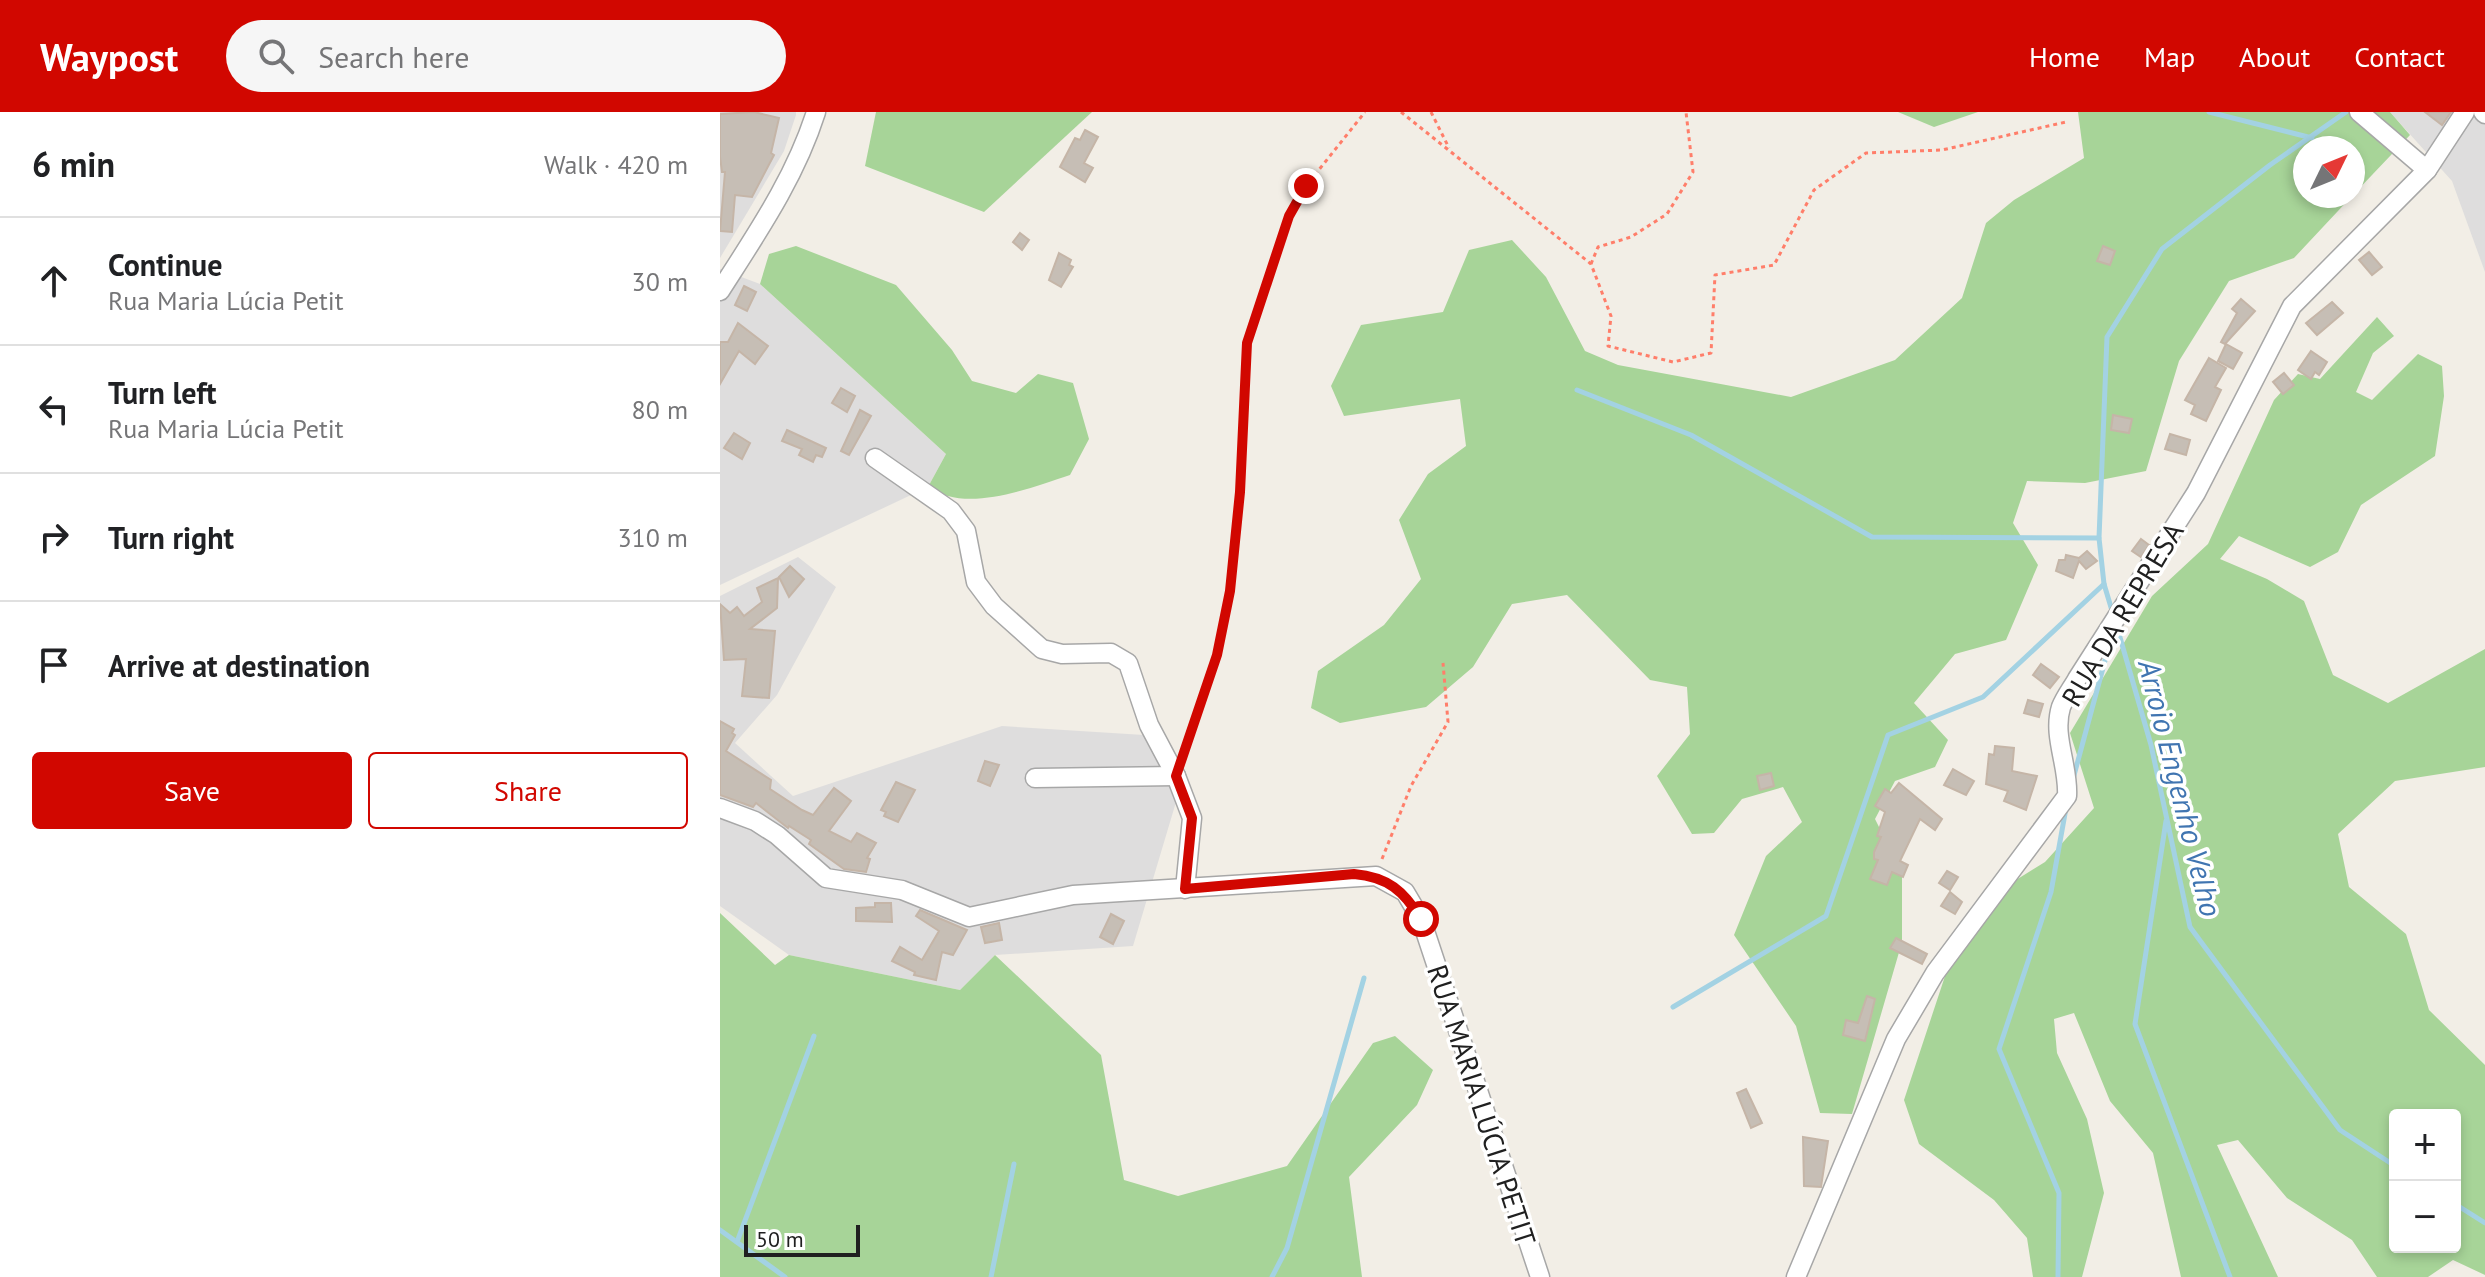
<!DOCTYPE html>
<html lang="en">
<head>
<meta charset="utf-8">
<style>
	:root { --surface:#fff; --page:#f6f6f6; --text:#202124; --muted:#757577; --line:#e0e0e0; --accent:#d10700 }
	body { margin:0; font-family:"PT Sans",sans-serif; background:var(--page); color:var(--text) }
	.controls { position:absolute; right:24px; bottom:24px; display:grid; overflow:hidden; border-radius:8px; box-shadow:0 4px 12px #0003 }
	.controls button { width:72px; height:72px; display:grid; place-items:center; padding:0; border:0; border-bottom:2px solid var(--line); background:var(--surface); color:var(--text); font:40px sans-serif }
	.compass { position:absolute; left:1573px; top:24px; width:72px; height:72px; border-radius:50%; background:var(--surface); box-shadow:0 4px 12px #0003; rotate:47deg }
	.scale { position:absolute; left:24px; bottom:20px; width:116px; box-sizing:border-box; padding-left:8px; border:4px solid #202020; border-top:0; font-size:22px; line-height:28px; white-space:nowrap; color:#202020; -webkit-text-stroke:6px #fff; paint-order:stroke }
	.stop { position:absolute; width:24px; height:24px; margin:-18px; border:6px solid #d10700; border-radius:50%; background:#fff }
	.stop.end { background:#d10700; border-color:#fff; box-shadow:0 2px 8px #0008 }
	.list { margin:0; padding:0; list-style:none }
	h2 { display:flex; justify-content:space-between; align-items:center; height:104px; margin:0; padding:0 32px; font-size:34px }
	h2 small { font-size:26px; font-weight:400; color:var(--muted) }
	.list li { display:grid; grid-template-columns:52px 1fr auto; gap:24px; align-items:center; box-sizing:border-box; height:128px; padding:0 32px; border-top:2px solid var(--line) }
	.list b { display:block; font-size:30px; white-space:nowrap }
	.list p { margin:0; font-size:26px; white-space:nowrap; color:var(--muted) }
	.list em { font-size:26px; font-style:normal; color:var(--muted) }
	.actions { display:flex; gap:16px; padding:24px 32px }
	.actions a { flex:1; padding:18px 0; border:2px solid var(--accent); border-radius:8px; text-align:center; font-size:28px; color:var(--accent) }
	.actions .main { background:var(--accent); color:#fff }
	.icon { flex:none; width:44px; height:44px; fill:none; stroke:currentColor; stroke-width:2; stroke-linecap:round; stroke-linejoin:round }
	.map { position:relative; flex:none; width:1765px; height:1165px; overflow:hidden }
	header { display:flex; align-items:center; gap:48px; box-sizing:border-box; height:112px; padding:0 40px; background:var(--accent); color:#fff }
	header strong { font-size:38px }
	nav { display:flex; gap:44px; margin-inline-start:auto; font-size:28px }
	.search { width:560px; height:72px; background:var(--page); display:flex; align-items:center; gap:20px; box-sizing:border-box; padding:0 28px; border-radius:44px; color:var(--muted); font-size:30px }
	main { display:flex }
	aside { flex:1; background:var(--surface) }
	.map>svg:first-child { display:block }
	.residential { fill:#dedddd }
	.forest { fill:#a7d498; fill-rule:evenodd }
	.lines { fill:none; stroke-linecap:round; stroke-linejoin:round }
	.stream { stroke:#a3d2e3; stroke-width:5 }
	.building { fill:#c6beb5; stroke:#c5b5a7; stroke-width:2 }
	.minor-casing { stroke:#a7a7a7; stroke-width:21 }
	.path { stroke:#ff7e6a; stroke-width:3; stroke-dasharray:4 4; stroke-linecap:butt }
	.minor { stroke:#fff; stroke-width:18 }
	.route { stroke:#d10700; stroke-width:10 }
	.labels { text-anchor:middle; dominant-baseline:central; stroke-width:7; stroke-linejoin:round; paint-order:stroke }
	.street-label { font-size:28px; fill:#202020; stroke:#fff }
	.water-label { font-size:30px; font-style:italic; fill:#4075b1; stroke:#fff }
</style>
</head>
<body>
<header>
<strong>Waypost</strong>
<div class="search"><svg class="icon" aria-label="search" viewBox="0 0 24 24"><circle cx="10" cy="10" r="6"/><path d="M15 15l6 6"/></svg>Search here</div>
<nav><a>Home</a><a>Map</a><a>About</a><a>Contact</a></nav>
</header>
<main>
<aside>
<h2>6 min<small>Walk · 420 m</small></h2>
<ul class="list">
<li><svg class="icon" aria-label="ahead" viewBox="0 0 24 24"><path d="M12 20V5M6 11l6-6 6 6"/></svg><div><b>Continue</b><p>Rua Maria Lúcia Petit</p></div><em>30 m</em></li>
<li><svg class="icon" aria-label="left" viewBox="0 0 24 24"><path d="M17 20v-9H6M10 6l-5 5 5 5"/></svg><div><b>Turn left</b><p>Rua Maria Lúcia Petit</p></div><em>80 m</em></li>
<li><svg class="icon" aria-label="right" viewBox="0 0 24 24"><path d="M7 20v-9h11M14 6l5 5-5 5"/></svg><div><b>Turn right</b></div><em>310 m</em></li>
<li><svg class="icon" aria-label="arrive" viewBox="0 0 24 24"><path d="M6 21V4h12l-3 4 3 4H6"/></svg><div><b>Arrive at destination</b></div></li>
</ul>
<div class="actions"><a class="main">Save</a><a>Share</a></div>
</aside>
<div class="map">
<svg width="1765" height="1165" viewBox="0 0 1765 1165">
	<rect width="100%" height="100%" fill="#f2eee6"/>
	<g class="residential">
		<polygon points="0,0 76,0 76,3 64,39 0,146"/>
		<polygon points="1670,0 1765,0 1765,160 1732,69"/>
		<polygon points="0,157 40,172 226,342 208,375 0,473"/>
		<polygon points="78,445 116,475 57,583 15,631 73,684 282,614 424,623 459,680 413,834 275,843 240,878 69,843 0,794 0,484"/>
	</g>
	<g class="forest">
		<polygon points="156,0 372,0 264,100 145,54"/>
		<polygon points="1178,0 1258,0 1214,15"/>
		<polygon points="1358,0 1670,0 1690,23 1633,83 1633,36 1585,36 1585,84 1632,84 1574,146 1509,169 1459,249 1426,359 1365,371 1307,369 1293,411 1318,453 1286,528 1235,542 1194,591 1228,628 1215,655 1175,669 1155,707 1182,761 1182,830 1132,1002 1100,1001 1076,914 1014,823 1046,744 1082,710 1063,675 1022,687 994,721 972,722 937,664 970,622 967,575 930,568 847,483 792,492 753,555 706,595 620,611 591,596 598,559 664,513 701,467 679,408 708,362 746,334 740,287 624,304 611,274 641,213 723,200 749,138 792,128 826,165 865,239 898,253 1071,285 1175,248 1242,186 1266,111 1294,88 1364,46"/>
		<path d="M76 134 176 173 232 238 252 269 296 281 318 262 353 271 369 327 350 363C310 376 246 402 208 375L226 342 40 172 49 142Z"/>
		<path d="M1657 205 1674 224 1653 241 1636 280 1652 288 1698 242 1722 254 1724 284 1715 344 1641 393 1618 440 1590 455 1519 424 1500 447 1547 467 1584 489 1613 563 1668 591 1765 537V655L1675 669 1618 722 1629 775 1686 822 1709 898 1765 953V1163L1733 1148 1708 1165H1657L1632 1128 1567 1086 1518 1028 1497 1033 1558 1165H1461L1433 1041 1390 989 1354 901 1334 907 1337 941 1367 1007 1384 1081 1362 1165H1313L1307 1126 1274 1088 1199 1032 1184 988 1229 852 1272 783 1325 750 1374 696 1350 621 1432 484 1488 432 1554 288 1578 262 1600 267ZM1675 1003H1735V1135H1675Z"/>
		<polygon points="0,801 55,853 69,843 240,878 275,843 381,943 404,1068 458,1084 567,1054 653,931 675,924 713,958 697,993 629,1065 642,1165 0,1165"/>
	</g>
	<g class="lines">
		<g class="stream">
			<polyline points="1489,0 1592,26"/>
			<polyline points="857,278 971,323 1152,425 1379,426"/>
			<polyline points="1393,502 1384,472 1379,426 1387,225 1442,137 1550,53 1626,0"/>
			<polyline points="1397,515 1431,633 1470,815 1620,1018 1675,1054"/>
			<polyline points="1353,667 1390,530"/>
			<polyline points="1446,709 1415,912 1510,1165"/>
			<polyline points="953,895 1106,804 1168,623 1263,585 1384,472"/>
			<polyline points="1735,1092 1765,1111"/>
			<polyline points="0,1118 65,1165"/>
			<polyline points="17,1130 94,924"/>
			<polyline points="271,1165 294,1052"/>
			<polyline points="552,1165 567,1136 644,866"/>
			<polyline points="1338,1165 1339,1081 1279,937 1331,780 1346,696"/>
		</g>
	</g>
	<g class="building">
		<polygon points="34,0 59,6 51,41 54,43 32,85 15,83 12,120 0,119 5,60 2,60 0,45 0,2"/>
		<polygon points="1705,0 1731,0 1722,13"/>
		<polygon points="365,18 378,25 364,51 373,56 365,70 340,55 355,26 360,28"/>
		<polygon points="300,121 309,128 302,138 293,130"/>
		<polygon points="1383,134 1395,139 1390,153 1377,149"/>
		<polygon points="1649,140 1662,155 1652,163 1639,148"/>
		<polygon points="339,141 351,148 349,153 353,155 341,175 329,168"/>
		<polygon points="24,174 36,180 27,199 15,193"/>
		<polygon points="1521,187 1535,199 1505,232 1501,230 1517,201 1512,197"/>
		<polygon points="1612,190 1623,201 1597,223 1586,211"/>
		<polygon points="18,211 48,234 35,252 19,239 0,272 0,230 8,230"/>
		<polygon points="1506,232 1522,241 1513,257 1498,249"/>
		<polygon points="1591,239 1607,250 1599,263 1595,260 1591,267 1578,258"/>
		<polygon points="1489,246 1506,256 1495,275 1501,278 1486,309 1471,302 1475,293 1465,288"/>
		<polygon points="1564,261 1574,273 1563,282 1553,270"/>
		<polygon points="121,276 135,284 127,300 112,291"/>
		<polygon points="140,298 151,304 129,343 121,339"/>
		<polygon points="1393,303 1412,307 1409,321 1391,318"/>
		<polygon points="67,318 106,336 102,345 96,343 93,350 79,343 82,337 62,329"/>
		<polygon points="14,321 30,331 22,347 4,336"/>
		<polygon points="1450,322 1470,328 1466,343 1445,337"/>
		<polygon points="1421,427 1429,433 1421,445 1412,439"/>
		<polygon points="1367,439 1377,449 1366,457 1359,449 1353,466 1336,459 1339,448 1345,448 1346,443 1359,446"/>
		<polygon points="70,454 84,467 69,485 59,465"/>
		<polygon points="58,466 57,496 30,517 55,519 49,586 22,584 26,547 4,548 0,492 10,501 17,495 24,504 42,490 37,476"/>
		<polygon points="1321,552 1339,565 1330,576 1313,563"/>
		<polygon points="1308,588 1323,592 1319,605 1304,601"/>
		<polygon points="0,609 14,617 12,621 15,623 6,639 51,668 50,677 82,698 93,703 114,676 131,689 109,719 131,730 137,721 156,731 147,746 150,747 146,760 124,757 89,732 91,728 69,714 68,716 36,691 33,695 0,683"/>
		<polygon points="1275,634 1294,636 1292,659 1317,664 1306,698 1284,689 1288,679 1266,672 1269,642 1274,643"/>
		<polygon points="265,649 279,653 270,674 258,669"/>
		<polygon points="1233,657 1254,669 1246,683 1224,673"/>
		<polygon points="1051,661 1054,674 1040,678 1037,664"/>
		<polygon points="176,670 195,678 178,710 164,704 166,700 161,698"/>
		<polygon points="1179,671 1222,707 1215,718 1200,707 1180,749 1188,753 1183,765 1172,760 1167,773 1150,767 1158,748 1154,747 1154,740 1161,725 1157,724 1165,700 1155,694 1165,677 1171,681"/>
		<polygon points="1227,759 1238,765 1230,778 1219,771"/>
		<polygon points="1230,780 1242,790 1235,802 1221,794"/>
		<polygon points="155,791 171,791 172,810 136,809 136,796 155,795"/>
		<polygon points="200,798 247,818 233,843 222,840 216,868 194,863 195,860 172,849 180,835 202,848 219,819 196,804"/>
		<polygon points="391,802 404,809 393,832 380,825"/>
		<polygon points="279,811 282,828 265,831 261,815"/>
		<polygon points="1176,826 1207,842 1202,852 1170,836"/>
		<polygon points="1147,884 1155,887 1145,929 1123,923 1126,908 1138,911"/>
		<polygon points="1026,977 1042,1011 1031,1016 1017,981"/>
		<polygon points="1083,1025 1108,1029 1101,1075 1084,1074"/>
	</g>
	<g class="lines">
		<g class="minor-casing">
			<g id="minor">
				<polyline points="1639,0 1707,58"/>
				<polyline points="1763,0 1765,2"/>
				<path d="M0 179C37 121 75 66 96 0"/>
				<polyline points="155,346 231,399 246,419 256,470 274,494 322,537 342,542 391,541 408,551 429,613 456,664 472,706 465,777"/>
				<polyline points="315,666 456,664"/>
				<polyline points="0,696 35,709 57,723 106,766 182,778 249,805 353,783 656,764 685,780 701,807 820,1165"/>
				<path d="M1076 1165 1176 927 1215 861 1347 684C1349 654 1332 624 1341 595 1345 585 1352 576 1357 567L1476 381 1572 194 1707 58 1745 0"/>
			</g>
		</g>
		<g class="path">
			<polyline points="681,0 871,152 891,204 888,234 953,250 991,241 995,163 1054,153 1094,78 1146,41 1222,38 1346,10"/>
			<polyline points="711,0 729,36"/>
			<polyline points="871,152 878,135 911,125 947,102 973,60 966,0"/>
			<polyline points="463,641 497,543 510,479 520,380 527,231 569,104 586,74 645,0"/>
			<polyline points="662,747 691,674 728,610 723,551"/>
		</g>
		<use href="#minor" class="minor"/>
	</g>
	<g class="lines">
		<path class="route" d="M586 74 569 104 527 231 520 380 510 479 497 543 456 664 472 706 465 777 634 762C668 765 684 779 701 807"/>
	</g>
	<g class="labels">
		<g class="street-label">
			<text transform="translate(1402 502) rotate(-59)">RUA DA REPRESA</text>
			<text transform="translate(762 993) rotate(72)">RUA MARIA LÚCIA PETIT</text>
		</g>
		<g class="water-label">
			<text transform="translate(1461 676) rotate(76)">Arroio Engenho Velho</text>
		</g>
	</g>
</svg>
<div class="controls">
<button>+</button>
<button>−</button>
</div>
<svg class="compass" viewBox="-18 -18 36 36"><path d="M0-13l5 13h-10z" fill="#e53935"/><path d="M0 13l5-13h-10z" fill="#757577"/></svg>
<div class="scale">50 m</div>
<div class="stop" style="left:701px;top:807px"></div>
<div class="stop end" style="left:586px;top:74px"></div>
</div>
</main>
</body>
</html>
